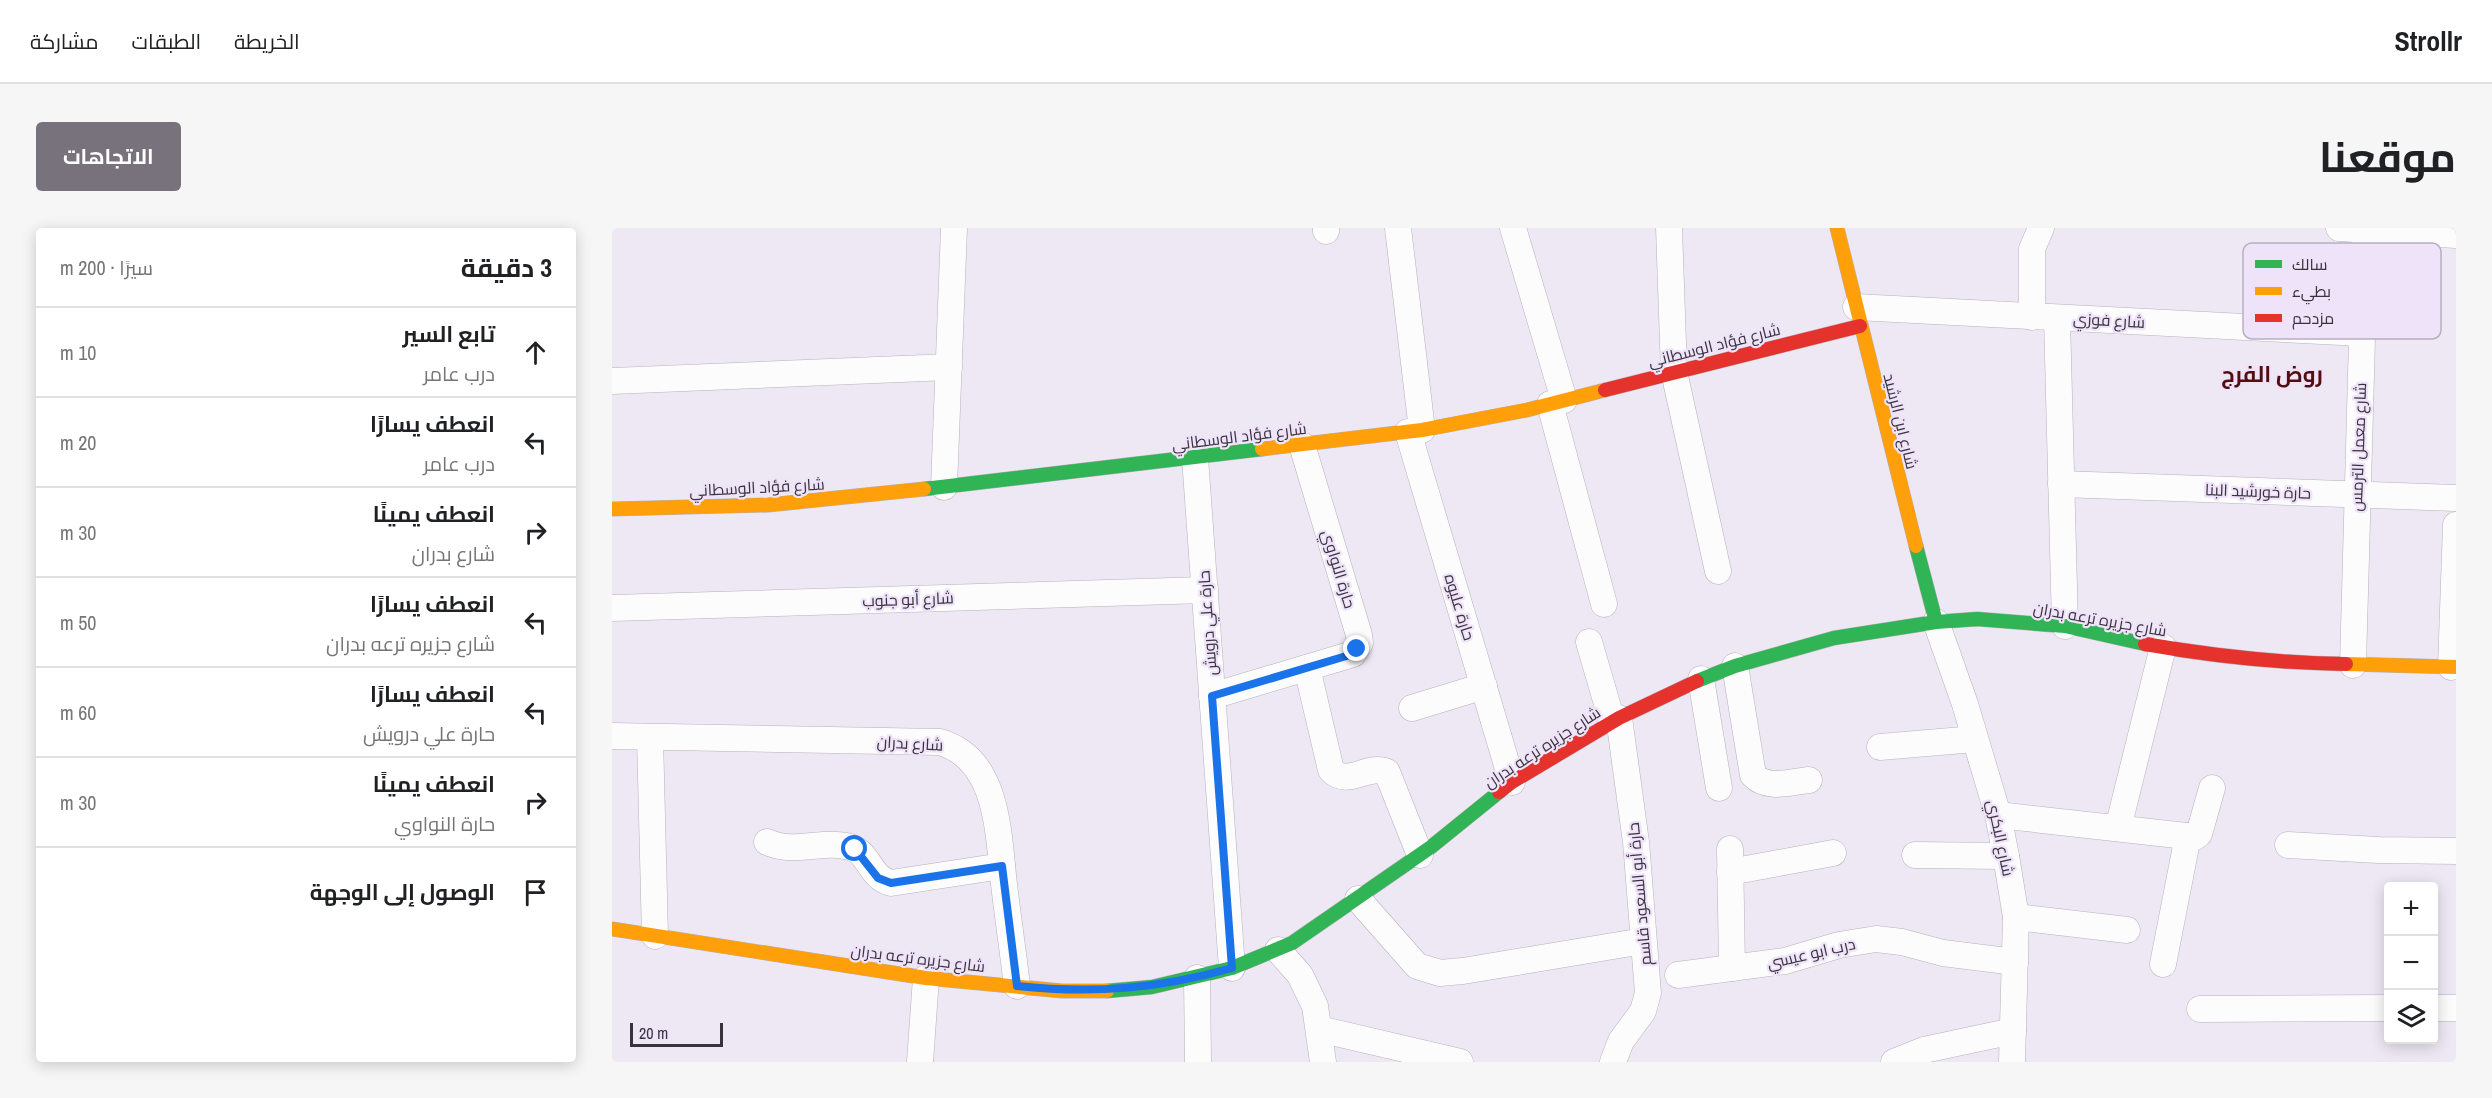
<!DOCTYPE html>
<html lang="ar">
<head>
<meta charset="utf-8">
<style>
	:root { --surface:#fff; --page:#f6f6f6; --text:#202124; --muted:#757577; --line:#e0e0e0; --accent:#78727c }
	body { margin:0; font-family:"Archivo Narrow",Cairo,sans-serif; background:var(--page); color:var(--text); direction:rtl }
	.controls { position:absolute; right:18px; bottom:18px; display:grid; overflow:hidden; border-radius:6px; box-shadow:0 3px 15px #0003 }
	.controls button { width:54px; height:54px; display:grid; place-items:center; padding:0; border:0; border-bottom:2px solid var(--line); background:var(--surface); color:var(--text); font:30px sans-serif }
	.scale { position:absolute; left:18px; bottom:15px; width:93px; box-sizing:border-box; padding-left:6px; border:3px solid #38333c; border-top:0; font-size:16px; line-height:21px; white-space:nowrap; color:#38333c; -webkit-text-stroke:4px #efe3f9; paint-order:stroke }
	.stop { position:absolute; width:18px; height:18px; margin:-14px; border:4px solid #1a73e8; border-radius:50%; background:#fff }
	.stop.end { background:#1a73e8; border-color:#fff; box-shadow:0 2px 6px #0008 }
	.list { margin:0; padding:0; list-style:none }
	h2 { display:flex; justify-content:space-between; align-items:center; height:78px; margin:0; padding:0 24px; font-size:26px }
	h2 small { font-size:20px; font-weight:400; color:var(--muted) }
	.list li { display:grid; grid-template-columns:39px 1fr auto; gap:18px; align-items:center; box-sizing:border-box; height:90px; padding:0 24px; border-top:2px solid var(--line) }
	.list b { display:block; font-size:22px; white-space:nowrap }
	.list p { margin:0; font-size:20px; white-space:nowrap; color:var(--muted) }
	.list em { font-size:20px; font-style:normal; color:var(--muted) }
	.icon { flex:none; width:33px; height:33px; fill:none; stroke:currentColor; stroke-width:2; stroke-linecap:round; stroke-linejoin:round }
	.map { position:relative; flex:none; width:1844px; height:834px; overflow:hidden; direction:ltr; border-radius:6px }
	header { display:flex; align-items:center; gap:36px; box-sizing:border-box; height:84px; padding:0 30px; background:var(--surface); border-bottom:2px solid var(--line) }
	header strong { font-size:28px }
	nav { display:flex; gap:33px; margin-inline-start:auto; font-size:21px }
	.intro { display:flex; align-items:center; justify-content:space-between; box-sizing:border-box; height:144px; padding:0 36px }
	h1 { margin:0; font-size:42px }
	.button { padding:15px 27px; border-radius:6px; background:var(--accent); color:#fff; font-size:21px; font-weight:700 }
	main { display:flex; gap:36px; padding:0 36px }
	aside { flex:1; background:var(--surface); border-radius:6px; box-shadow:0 3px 15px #0003 }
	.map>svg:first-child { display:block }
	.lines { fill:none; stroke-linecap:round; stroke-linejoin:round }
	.street-casing { stroke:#b6b1bb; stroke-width:27 }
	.fast-casing { stroke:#b6b1bb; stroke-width:15 }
	.slow-casing { stroke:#b6b1bb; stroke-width:15 }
	.jam-casing { stroke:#b6b1bb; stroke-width:15 }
	.street { stroke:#fcfcfd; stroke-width:26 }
	.fast { stroke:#30b455; stroke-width:14 }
	.slow { stroke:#ff9f0a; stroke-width:14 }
	.jam { stroke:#e5322d; stroke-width:14 }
	.route { stroke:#1a73e8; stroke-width:8 }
	.labels { text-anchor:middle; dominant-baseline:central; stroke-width:4.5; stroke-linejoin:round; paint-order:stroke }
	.street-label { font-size:16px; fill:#38333c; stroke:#efe3f9 }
	.district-label { font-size:22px; font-weight:bold; fill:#530e10; stroke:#efe3f9 }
	.key { fill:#efe3f9; stroke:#b8aec0; stroke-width:1.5 }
	.key-label { font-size:16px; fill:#38333c }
</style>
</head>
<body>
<header>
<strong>Strollr</strong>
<nav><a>الخريطة</a><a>الطبقات</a><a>مشاركة</a></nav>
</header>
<div class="intro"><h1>موقعنا</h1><a class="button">الاتجاهات</a></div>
<main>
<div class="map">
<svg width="1844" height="834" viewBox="0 0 1844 834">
	<rect width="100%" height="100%" fill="#eee8f4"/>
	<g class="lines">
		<g class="street-casing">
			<g id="street">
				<polyline points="714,0 714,3"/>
				<polyline points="786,0 810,202"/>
				<polyline points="901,0 952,172"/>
				<polyline points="1057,0 1062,144 1106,343"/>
				<polyline points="1727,0 1844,7"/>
				<polyline points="1244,79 1749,105"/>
				<polyline points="1420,89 1420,21 1429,0"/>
				<polyline points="1445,90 1453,398"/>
				<polyline points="0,153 337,139"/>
				<polyline points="938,176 992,376"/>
				<polyline points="796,204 900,554"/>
				<polyline points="583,230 620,740"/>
				<polyline points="1449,256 1844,270"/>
				<polyline points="332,259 342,0"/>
				<polyline points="0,380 593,362"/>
				<polyline points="1324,394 1353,476 1386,587 1394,628 1404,689 1400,834"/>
				<polyline points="977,414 1000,493"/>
				<polyline points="1741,437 1753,2"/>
				<path d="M1123 438 1141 547C1155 562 1178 554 1197 552"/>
				<polyline points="1839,439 1844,297"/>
				<path d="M695 440 719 542C736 560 756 535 775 544L808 627"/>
				<polyline points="1089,451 1107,560"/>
				<polyline points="600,468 741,426 748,415 747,407 690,217"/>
				<polyline points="800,480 872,458"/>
				<path d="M0 508 328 514C387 531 386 606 392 656 396 690 401 724 405 758"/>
				<polyline points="38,509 43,708"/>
				<polyline points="1268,519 1363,511"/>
				<polyline points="1386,587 1583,609 1587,606 1600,560"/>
				<polyline points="1506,600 1551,419"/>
				<path d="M155 614C182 627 210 611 238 619 258 625 257 649 279 655L390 638"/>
				<polyline points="1676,617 1766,622 1844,623"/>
				<polyline points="1118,621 1120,740"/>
				<polyline points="1303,627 1394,628"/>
				<polyline points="1118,644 1221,625"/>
				<polyline points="746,671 805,738 828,745 851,743 1031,713"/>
				<polyline points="1404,689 1515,702"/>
				<polyline points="666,722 688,747 703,778 711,834"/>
				<polyline points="1551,736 1576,608"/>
				<polyline points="1066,747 1173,733 1227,717 1264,711 1290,714 1331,725 1403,734"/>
				<polyline points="585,750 586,834"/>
				<polyline points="1822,780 1844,780"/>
				<polyline points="1588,781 1776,780"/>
				<polyline points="707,801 848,834"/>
				<polyline points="308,834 314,750"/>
				<polyline points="1001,834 1009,813 1031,783 1036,765 1024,614 1007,490"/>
				<polyline points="1282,834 1312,822 1401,803"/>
			</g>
		</g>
		<g class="fast-casing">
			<g id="fast">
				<polyline points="312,261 650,221"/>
				<polyline points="1304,318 1324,394"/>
				<polyline points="1085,453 1123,438 1222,410 1324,394 1365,391 1453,398 1533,416"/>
				<polyline points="495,763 540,759 620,740 680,715 819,619 887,564"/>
			</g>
		</g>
		<g class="slow-casing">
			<g id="slow">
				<polyline points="1225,0 1304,318"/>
				<polyline points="650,221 810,202 915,182 993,162"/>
				<polyline points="0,281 156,277 312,261"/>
				<polyline points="1734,436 1844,439"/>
				<polyline points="0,701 314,750 450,763 495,763"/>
			</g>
		</g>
		<g class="jam-casing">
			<g id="jam">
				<polyline points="993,162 1248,98"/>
				<path d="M1533 416C1600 428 1666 435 1734 436"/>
				<polyline points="887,564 900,554 1007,490 1085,453"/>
			</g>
		</g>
		<use href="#street" class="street"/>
		<use href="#fast" class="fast"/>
		<use href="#slow" class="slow"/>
		<use href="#jam" class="jam"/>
	</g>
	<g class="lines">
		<path class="route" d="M243 621 266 650 279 655 390 638 405 758C481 766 546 761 620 740L600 468 741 426 745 421"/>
	</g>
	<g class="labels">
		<g class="street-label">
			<text transform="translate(1497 92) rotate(3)">شارع فوزي</text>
			<text transform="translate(1102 117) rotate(-14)">شارع فؤاد الوسطاني</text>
			<text transform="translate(1289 193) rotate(76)">شارع ابن الرشيد</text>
			<text transform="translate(627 208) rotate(-7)">شارع فؤاد الوسطاني</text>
			<text transform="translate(1746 219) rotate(-88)">شارع معمل الترمس</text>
			<text transform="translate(145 259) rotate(-3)">شارع فؤاد الوسطاني</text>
			<text transform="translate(1646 263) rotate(2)">حارة خورشيد البنا</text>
			<text transform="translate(727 341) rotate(73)">حارة النواوي</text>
			<text transform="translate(296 371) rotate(-2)">شارع أبو جنوب</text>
			<text transform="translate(848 379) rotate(73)">حارة عليوه</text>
			<text transform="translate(1488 391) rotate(10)">شارع جزيره ترعه بدران</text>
			<text transform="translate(595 395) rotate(-94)">حارة علي درويش</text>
			<text transform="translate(298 515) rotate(3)">شارع بدران</text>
			<text transform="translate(930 519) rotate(-33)">شارع جزيره ترعه بدران</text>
			<text transform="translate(1389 610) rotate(78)">شارع البكري</text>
			<text transform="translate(1027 666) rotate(-95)">حارة أبو السعود قاسم</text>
			<text transform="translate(1199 725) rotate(-13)">درب ابو عيسي</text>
			<text transform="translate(306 730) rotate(7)">شارع جزيره ترعه بدران</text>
		</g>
		<g class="district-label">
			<text x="1660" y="146">روض الفرج</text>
		</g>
	</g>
	<rect x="1631" y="15" width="198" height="96" rx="9" class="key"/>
	<rect x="1643" y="32" width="27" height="8" fill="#30b455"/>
	<rect x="1643" y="59" width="27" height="8" fill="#ff9f0a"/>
	<rect x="1643" y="86" width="27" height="8" fill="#e5322d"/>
	<g class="key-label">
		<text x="1680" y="42">سالك</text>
		<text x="1680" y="69">بطيء</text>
		<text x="1680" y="96">مزدحم</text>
	</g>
</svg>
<div class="controls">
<button>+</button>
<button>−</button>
<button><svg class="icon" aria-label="layers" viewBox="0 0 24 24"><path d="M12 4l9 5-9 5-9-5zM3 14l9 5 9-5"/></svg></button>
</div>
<div class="scale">20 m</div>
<div class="stop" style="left:243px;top:621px"></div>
<div class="stop end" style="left:745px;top:421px"></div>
</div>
<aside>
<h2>3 دقيقة<small>سيرًا · 200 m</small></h2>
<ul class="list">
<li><svg class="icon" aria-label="ahead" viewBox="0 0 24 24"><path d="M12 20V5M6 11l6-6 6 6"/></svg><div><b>تابع السير</b><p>درب عامر</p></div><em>10 m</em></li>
<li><svg class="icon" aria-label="left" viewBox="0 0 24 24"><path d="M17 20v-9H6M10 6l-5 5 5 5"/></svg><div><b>انعطف يسارًا</b><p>درب عامر</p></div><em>20 m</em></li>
<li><svg class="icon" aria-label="right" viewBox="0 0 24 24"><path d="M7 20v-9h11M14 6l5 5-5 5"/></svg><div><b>انعطف يمينًا</b><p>شارع بدران</p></div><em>30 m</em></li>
<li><svg class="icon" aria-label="left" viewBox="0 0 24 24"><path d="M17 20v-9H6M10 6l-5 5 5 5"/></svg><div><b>انعطف يسارًا</b><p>شارع جزيره ترعه بدران</p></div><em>50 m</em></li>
<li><svg class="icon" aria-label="left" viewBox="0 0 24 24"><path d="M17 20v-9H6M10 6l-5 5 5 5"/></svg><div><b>انعطف يسارًا</b><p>حارة علي درويش</p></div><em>60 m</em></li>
<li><svg class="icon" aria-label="right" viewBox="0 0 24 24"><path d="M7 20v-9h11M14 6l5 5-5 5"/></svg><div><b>انعطف يمينًا</b><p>حارة النواوي</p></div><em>30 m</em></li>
<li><svg class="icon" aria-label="arrive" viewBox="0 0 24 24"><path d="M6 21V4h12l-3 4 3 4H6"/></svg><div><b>الوصول إلى الوجهة</b></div></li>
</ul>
</aside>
</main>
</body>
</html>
